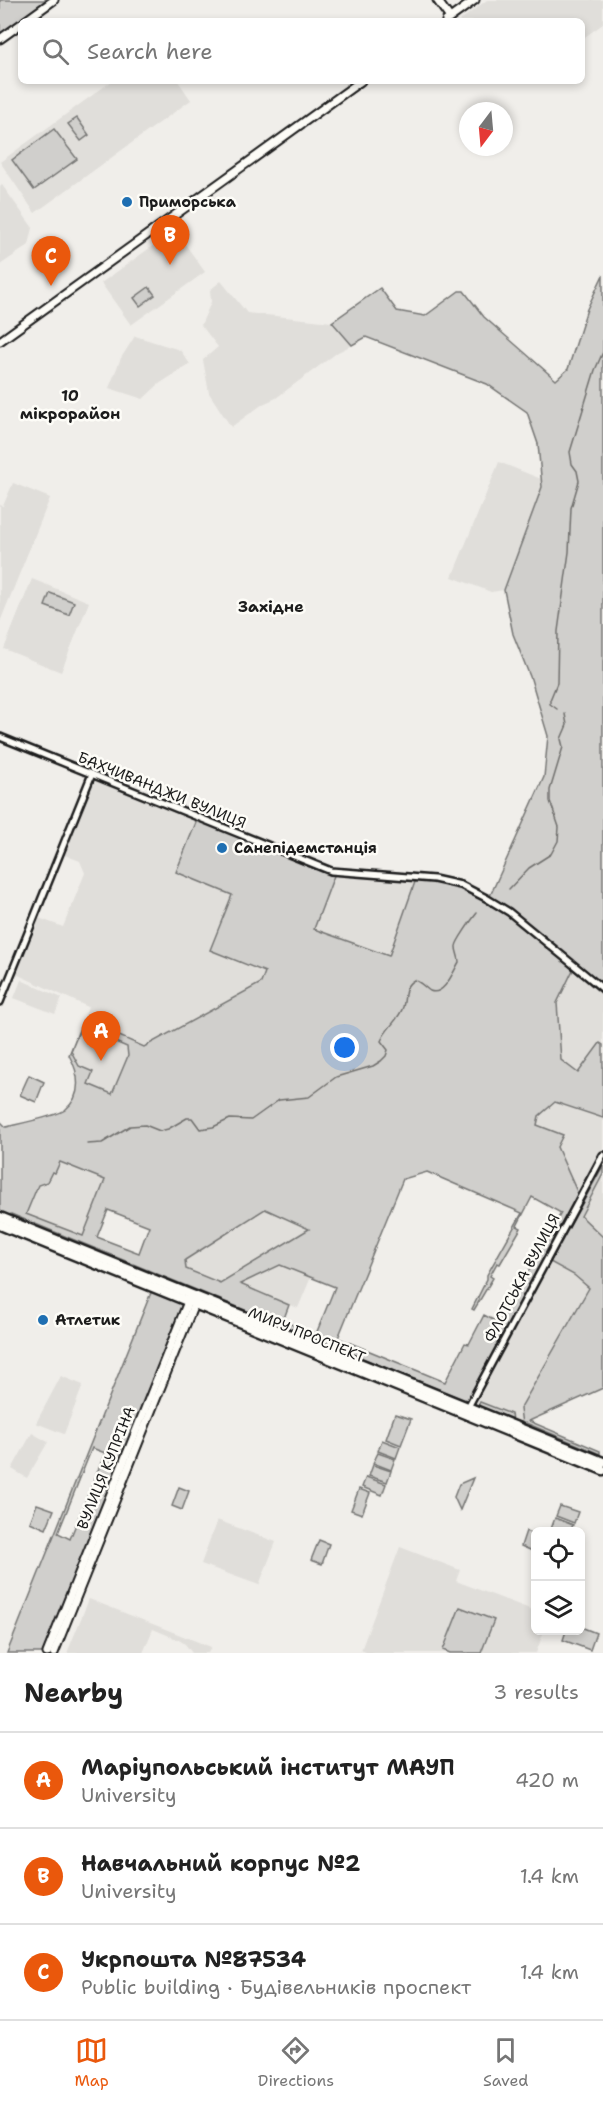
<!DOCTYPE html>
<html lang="en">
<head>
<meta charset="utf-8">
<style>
	:root { --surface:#fff; --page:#f6f6f6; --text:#222; --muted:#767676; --line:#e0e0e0; --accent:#ea580c }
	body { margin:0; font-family:"Shantell Sans",sans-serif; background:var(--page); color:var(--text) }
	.controls { position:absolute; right:18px; bottom:18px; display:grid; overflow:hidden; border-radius:9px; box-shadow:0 3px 9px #0003 }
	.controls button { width:54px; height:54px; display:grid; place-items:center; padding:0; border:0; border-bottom:2px solid var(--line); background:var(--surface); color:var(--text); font:30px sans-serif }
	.compass { position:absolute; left:459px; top:102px; width:54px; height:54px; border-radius:50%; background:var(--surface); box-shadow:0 3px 9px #0003; rotate:196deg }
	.you { position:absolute; left:345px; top:1048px; width:21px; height:21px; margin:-15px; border:4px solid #fff; border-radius:50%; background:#1a73e8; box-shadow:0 0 0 9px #1a73e833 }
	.badge { display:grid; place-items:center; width:39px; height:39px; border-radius:50%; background:var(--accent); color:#fff; font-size:20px; font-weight:700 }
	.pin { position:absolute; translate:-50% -50px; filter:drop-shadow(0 2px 3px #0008) }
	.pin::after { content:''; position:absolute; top:32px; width:21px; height:18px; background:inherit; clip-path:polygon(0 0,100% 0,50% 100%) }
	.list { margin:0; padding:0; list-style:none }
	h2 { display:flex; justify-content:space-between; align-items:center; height:78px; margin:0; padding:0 24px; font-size:26px }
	h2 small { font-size:20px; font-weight:400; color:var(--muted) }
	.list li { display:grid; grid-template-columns:39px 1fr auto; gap:18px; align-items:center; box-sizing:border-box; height:96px; padding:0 24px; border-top:2px solid var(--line) }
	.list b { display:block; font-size:22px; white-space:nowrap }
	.list p { margin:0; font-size:20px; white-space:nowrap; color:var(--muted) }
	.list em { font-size:20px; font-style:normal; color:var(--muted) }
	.icon { flex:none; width:33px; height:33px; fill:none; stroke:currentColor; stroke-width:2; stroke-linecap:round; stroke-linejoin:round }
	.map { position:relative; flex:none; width:603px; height:1653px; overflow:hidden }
	.search { position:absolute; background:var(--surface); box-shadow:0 3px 9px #0003; left:18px; right:18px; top:18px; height:66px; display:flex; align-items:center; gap:15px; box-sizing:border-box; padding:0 21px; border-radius:9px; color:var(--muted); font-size:22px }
	.sheet { height:366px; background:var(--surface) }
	nav { display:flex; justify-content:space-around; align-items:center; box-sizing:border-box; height:84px; border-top:2px solid var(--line); background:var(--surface); font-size:16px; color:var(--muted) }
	nav a { display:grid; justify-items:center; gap:3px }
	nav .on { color:var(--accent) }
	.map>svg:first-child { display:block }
	.built { fill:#e0deda }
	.green { fill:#d0cfcc; stroke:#767674; stroke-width:1.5; fill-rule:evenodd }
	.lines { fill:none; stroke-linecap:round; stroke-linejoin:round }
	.stream { stroke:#706f6d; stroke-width:1.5 }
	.minor-casing { stroke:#1c1c1c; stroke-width:10 }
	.major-casing { stroke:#1c1c1c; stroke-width:11 }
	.highway-casing { stroke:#1c1c1c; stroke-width:13 }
	.minor { stroke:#fdfcf7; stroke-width:5 }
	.major { stroke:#fdfcf7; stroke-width:7 }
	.highway { stroke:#fdfcf7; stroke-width:8 }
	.poi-dot { fill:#1f6fb2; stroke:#fdfcf7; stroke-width:2 }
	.labels { text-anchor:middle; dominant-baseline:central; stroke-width:5; stroke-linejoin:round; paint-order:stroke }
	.poi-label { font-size:15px; font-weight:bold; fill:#1c1c1c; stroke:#fdfcf7; text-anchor:start }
	.street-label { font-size:15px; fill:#1c1c1c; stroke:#fdfcf7 }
	.neighbourhood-label { font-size:16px; font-weight:bold; fill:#1c1c1c; stroke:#fdfcf7 }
</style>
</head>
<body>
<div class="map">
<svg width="603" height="1653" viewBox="0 0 603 1653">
	<rect width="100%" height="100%" fill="#f0eeea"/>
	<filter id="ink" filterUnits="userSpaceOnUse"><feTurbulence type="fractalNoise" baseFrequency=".0167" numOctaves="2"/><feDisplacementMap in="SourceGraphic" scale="12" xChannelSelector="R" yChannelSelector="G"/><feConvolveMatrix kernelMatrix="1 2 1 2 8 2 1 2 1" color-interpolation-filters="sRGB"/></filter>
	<g filter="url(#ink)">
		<g class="built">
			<polygon points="487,0 603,0 603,24 582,39 582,21 459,21"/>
			<polygon points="112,81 178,81 191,100 35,213 0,162"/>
			<polygon points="2,185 33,228 29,245 0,265 0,187"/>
			<polygon points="175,230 205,272 131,325 101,283"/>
			<polygon points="221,281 247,313 332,322 352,345 338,352 276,398 263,404 231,427 209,393 203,360 218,347 201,325 211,302 210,290"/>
			<polygon points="135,336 180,350 190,364 159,384 143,399 109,388 121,358"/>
			<polygon points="499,462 541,479 542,487 504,590 491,592 452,577"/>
			<polygon points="13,483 50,498 0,622 0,505 3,506"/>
			<polygon points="32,579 89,602 61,672 4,649"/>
			<polygon points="93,777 197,820 176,872 233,895 265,972 261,983 144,1047 83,1020 88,1007 14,973 36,917 63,927 85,873 80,861 62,854"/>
			<polygon points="335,873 416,879 389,956 314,929"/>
			<polygon points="573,970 603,995 603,1045 600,1044 578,1073 560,1060 556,1003"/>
			<polygon points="21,980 62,998 55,1014 14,998"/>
			<polygon points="81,1027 127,1047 128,1056 112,1094 88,1084 71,1051"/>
			<polygon points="555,1102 603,1118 603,1148 578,1194 557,1147 536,1125 539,1116"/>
			<polygon points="60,1162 106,1180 83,1237 26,1214 38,1185 52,1172 55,1173"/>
			<polygon points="603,1174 603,1237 581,1216"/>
			<polygon points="265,1209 310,1228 220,1283 186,1269 185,1260"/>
			<polygon points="550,1262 574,1275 589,1288 520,1409 522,1424 473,1404"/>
			<polygon points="280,1265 311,1277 298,1308 239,1284"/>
			<polygon points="61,1376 83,1385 64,1434 36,1423"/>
			<polygon points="32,1433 48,1442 27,1478 12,1469"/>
			<polygon points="217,1520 276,1542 259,1585 201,1564"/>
			<polygon points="400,1547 460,1570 456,1581 535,1611 536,1630 544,1631 536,1653 368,1653 361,1650"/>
			<polygon points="89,1599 211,1647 208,1653 192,1653 185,1644 179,1640 153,1629 143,1653 67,1653"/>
		</g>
		<g class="green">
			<polygon points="0,0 53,0 0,38"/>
			<polygon points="77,118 89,135 81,141 68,124"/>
			<polygon points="54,129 77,159 34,190 12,160"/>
			<polygon points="603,275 603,986 533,928 490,896 544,777 548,736 531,679 513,634 504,590 542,487 538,444 527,412 487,384 366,337 352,345 332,322 380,288 397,311 425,316 459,291 464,291 484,317 556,380 568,369 587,309"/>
			<polygon points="149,287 155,295 140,306 134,298"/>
			<polygon points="50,593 74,602 69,615 45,606"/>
			<path d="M197 820 316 868 335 873 314 929 389 956 416 879C431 881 447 882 461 888 515 910 559 955 603 992V995L573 970 557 1003 561 1060 578 1073 600 1043 603 1045V1118L555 1102 539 1116 537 1125 563 1135 557 1147 578 1194 467 1401 11 1214 10 1216 0 1212V1121L6 1127C18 1124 57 1116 65 1110 83 1095 79 1073 69 1055L83 1020 144 1047 261 983 265 972 210 950 232 895 176 872ZM81 1027 127 1047 128 1056 112 1094 88 1084 93 1072 79 1066 71 1051ZM60 1162 105 1180 83 1236 26 1214 38 1185 47 1182 52 1172 55 1173ZM427 1172 522 1213 487 1275V1279L472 1309 474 1310 493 1278 490 1276 497 1263 500 1264 521 1228 517 1226 532 1197 561 1213 499 1323 484 1315 469 1344 465 1343 445 1382 338 1338 403 1179ZM265 1209 309 1229 220 1283 186 1269 185 1260ZM108 1210 149 1226 139 1253 97 1237ZM280 1265 335 1287 316 1334 283 1321 289 1305 240 1284Z"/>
			<polygon points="29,1075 44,1082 36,1102 20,1095"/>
			<polygon points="603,1166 603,1174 581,1216 603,1237 603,1388 529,1421 600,1451 600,1454 526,1423 522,1424 520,1409 589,1288 574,1275 550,1262"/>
			<path d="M152 1290 184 1303 44 1653H7ZM92 1448 105 1453 70 1539 58 1533Z"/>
			<polygon points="480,1402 511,1414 512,1420 478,1406"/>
			<polygon points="395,1414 411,1419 401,1445 386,1439"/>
			<polygon points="382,1440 400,1447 396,1458 378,1451"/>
			<polygon points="378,1453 395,1459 391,1470 373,1463"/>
			<polygon points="373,1465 391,1471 387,1482 369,1476"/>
			<polygon points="366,1477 386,1484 382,1495 362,1487"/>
			<polygon points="473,1478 460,1510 454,1497 459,1484"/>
			<polygon points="179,1487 189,1491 182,1510 172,1506"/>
			<polygon points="359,1489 370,1493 362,1514 351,1510"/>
			<polygon points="37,1504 54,1510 46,1529 30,1522"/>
			<polygon points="560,1506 578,1512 574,1523 556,1516"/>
			<polygon points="555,1518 573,1525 570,1531 559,1531 551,1529"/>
			<polygon points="526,1531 535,1535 535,1552 521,1546"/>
			<polygon points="319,1540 329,1544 322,1564 311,1560"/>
			<polygon points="460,1607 494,1620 481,1653 450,1653 443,1650"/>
			<polygon points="581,1627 596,1633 590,1650 563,1640 566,1631 580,1630"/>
		</g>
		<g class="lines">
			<g class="stream">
				<polyline points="557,709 550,704 550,700 557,683 558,631 569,552 571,508 579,481 577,471 572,464 570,452 595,370 603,352"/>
				<polyline points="509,889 529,868 551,854 558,841 559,827 550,801 550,790 563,747 561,739 567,725 565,714"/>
				<path d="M87 1144 102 1143 130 1126 145 1125 160 1131 168 1129 187 1118H192L200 1129 213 1127 230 1119 251 1120 279 1100 309 1097 336 1077 373 1066 381 1061 386 1056 388 1050 381 1041C386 1028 399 1020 403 1007 406 996 403 986 414 980 421 982 424 987 430 991 444 997 454 970 459 962 459 956 456 953 456 947 455 943 473 918 477 913"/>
			</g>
			<g class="minor-casing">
				<g id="minor">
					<polyline points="0,737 331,871 434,879 461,885 486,898 509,912 603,989"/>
					<polyline points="0,1002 92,774"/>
					<polyline points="468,1407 603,1155"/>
				</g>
			</g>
			<g class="major-casing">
				<g id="major">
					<polyline points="437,0 450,18"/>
					<polyline points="25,21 54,0"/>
					<polyline points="446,21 475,0"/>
					<polyline points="0,39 21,24"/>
					<polyline points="0,341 361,81"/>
					<polyline points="47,1653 189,1299"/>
					<polyline points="54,1653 195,1302"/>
				</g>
			</g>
			<g class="highway-casing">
				<g id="highway">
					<polyline points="0,1217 603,1462"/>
					<polyline points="0,1225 603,1470"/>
				</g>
			</g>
			<use href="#minor" class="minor"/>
			<use href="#major" class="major"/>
			<use href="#highway" class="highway"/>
		</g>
	</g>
	<g class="poi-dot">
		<circle cx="127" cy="202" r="6"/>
		<circle cx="222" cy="848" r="6"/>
		<circle cx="43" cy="1320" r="6"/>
	</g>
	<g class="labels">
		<g class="poi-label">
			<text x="139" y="202">Приморська</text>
			<text x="234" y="848">Санепідемстанція</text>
			<text x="55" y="1320">Атлетик</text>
		</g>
		<g class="street-label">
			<text transform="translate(162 790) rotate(22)">БАХЧИВАНДЖИ ВУЛИЦЯ</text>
			<text transform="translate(522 1278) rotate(-62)">ФЛОТСЬКА ВУЛИЦЯ</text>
			<text transform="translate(307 1335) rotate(22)">МИРУ ПРОСПЕКТ</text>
			<text transform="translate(106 1468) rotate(-68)">ВУЛИЦЯ КУПРІНА</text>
		</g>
		<g class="neighbourhood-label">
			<text x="70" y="395">10<tspan x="70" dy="18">мікрорайон</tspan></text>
			<text x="271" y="606">Західне</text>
		</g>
	</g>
</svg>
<div class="controls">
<button><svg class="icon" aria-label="locate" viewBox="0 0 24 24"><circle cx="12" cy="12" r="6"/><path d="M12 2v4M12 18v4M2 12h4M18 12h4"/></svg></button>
<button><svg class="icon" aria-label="layers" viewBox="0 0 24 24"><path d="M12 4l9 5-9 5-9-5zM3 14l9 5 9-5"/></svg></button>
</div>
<svg class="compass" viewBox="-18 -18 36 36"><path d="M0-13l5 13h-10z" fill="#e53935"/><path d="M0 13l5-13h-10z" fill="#767676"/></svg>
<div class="you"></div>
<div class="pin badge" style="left:101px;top:1061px">A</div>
<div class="pin badge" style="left:170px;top:265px">B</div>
<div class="pin badge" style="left:51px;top:286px">C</div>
<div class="search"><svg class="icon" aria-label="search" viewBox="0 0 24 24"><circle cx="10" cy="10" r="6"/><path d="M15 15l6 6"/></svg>Search here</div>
</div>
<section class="sheet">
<h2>Nearby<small>3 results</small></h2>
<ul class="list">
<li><span class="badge">A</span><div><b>Маріупольський інститут МАУП</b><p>University</p></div><em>420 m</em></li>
<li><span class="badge">B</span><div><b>Навчальний корпус №2</b><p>University</p></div><em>1.4 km</em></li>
<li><span class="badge">C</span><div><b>Укрпошта №87534</b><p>Public building · Будівельників проспект</p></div><em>1.4 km</em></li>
</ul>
</section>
<nav>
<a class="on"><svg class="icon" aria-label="map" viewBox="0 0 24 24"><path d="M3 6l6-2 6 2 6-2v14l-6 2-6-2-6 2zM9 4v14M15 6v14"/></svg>Map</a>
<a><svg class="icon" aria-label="directions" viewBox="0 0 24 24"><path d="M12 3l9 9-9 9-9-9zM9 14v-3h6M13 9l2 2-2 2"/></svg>Directions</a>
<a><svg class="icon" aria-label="saved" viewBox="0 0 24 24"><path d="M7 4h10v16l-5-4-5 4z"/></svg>Saved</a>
</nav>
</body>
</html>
